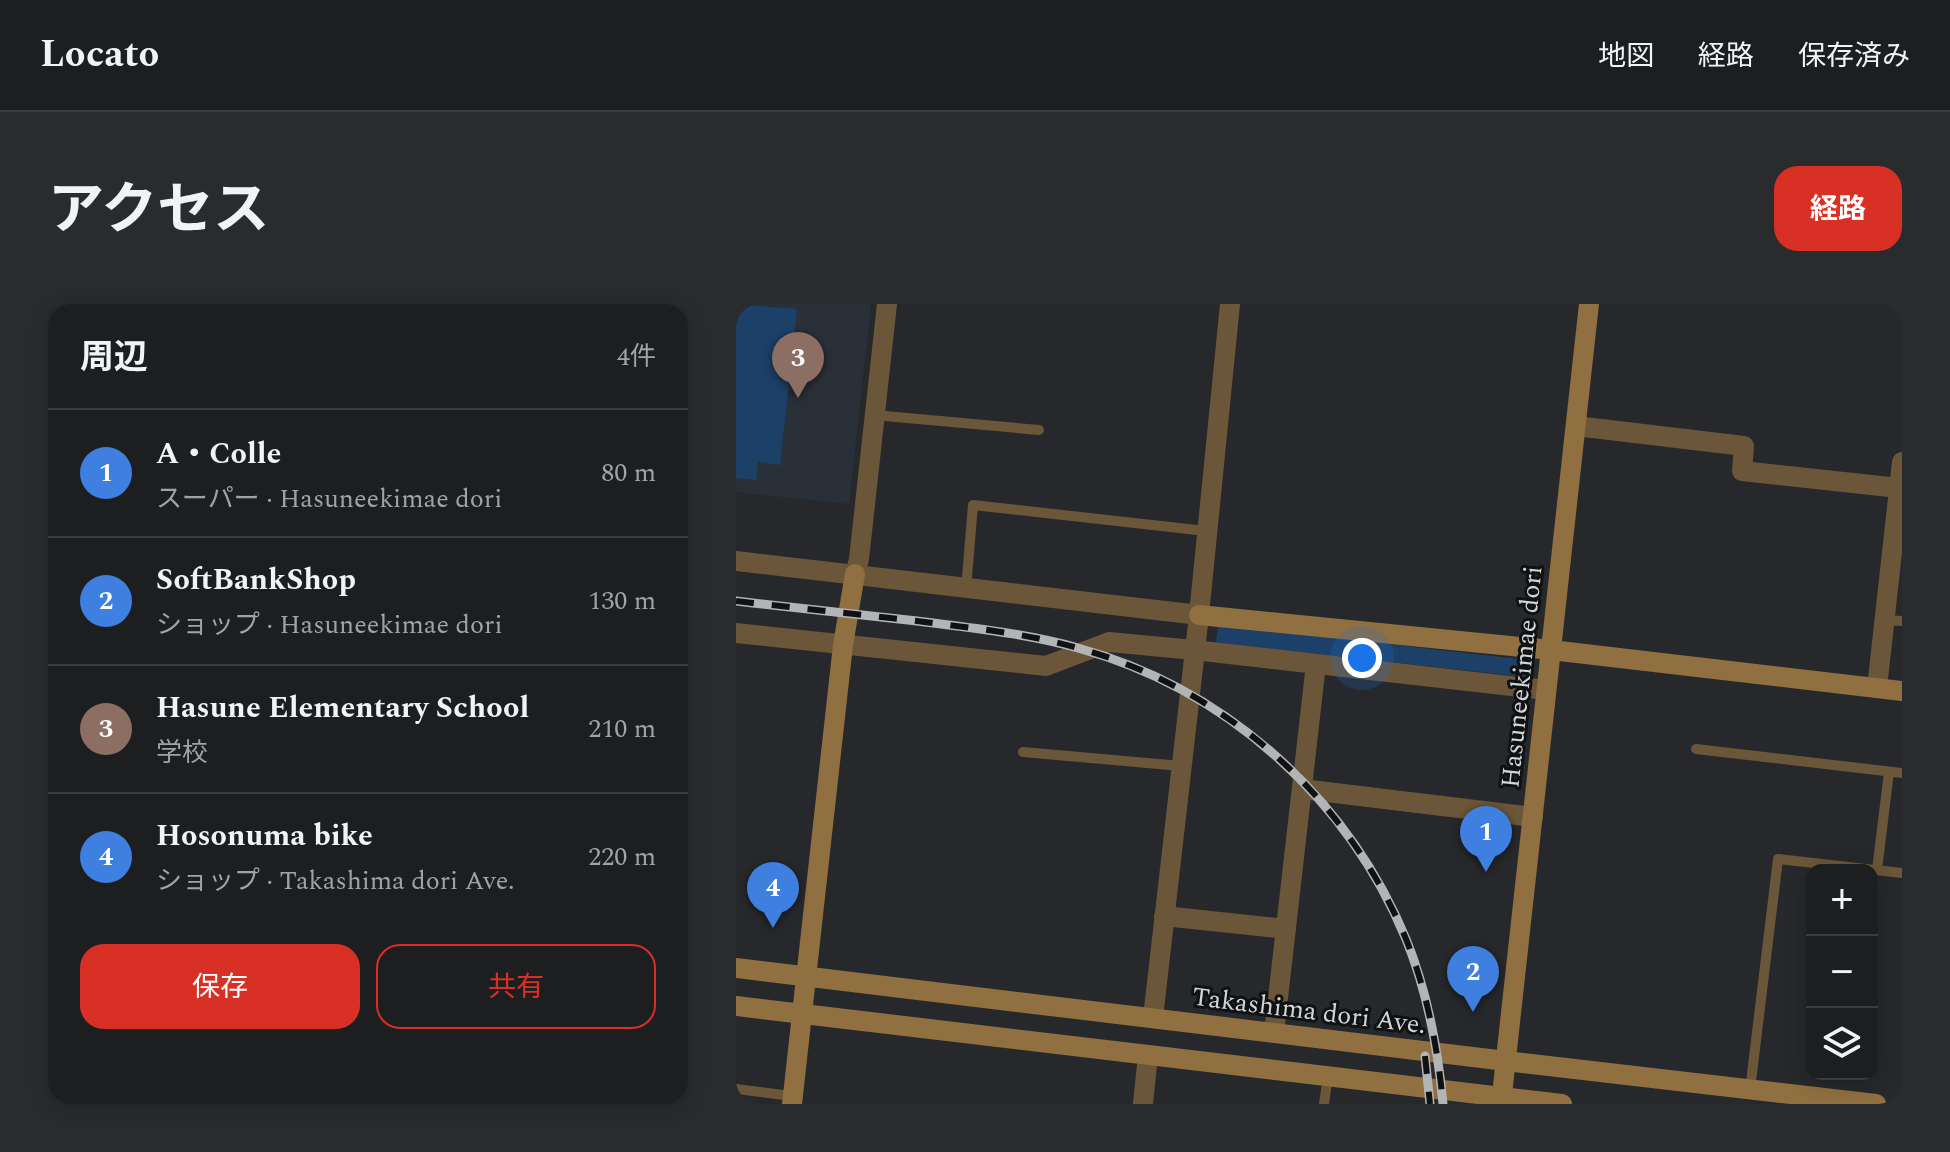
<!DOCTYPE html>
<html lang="ja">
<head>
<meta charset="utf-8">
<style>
	:root { --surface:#1c1e20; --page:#292b2d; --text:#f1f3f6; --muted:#a0a2a5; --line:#3a3c3e; --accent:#d93025 }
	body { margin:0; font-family:Spectral,"Noto Sans JP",serif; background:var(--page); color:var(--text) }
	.controls { position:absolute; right:24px; bottom:24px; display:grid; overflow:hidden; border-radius:16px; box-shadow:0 4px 20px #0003 }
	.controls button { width:72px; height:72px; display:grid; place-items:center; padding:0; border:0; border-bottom:2px solid var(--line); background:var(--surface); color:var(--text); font:40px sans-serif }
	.you { position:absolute; left:626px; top:354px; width:28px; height:28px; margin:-20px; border:6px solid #fff; border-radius:50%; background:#1a73e8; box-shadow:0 0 0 12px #1a73e833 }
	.badge { display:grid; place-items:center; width:52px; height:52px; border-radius:50%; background:var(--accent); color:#fff; font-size:26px; font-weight:700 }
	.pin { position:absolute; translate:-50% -66px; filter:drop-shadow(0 2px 4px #0008) }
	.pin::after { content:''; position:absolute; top:42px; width:28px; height:24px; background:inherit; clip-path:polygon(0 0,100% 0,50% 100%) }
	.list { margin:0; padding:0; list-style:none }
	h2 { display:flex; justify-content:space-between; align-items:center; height:104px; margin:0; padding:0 32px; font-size:34px }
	h2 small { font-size:26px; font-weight:400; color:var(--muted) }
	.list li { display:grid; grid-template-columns:52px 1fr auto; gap:24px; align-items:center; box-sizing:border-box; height:128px; padding:0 32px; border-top:2px solid var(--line) }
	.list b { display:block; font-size:30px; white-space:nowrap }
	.list p { margin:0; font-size:26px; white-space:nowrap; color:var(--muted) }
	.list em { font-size:26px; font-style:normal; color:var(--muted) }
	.actions { display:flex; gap:16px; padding:24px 32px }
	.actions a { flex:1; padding:18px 0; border:2px solid var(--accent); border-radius:24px; text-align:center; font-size:28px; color:var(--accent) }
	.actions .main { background:var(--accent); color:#fff }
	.icon { flex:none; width:44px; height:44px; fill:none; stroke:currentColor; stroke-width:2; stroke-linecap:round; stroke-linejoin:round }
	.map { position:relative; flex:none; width:1166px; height:800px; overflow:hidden; border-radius:24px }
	header { display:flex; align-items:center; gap:48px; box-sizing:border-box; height:112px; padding:0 40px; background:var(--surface); border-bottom:2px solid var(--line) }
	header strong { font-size:38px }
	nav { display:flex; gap:44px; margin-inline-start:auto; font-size:28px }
	.intro { display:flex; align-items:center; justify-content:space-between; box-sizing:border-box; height:192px; padding:0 48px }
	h1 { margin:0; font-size:56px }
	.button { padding:20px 36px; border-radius:24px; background:var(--accent); color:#fff; font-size:28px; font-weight:700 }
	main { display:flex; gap:48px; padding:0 48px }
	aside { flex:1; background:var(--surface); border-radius:24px; box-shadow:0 4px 20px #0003 }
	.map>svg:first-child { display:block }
	.built { fill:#2a3038 }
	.green { fill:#1d4068 }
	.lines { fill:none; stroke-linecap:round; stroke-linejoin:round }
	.lane { stroke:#6b5639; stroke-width:10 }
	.street { stroke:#6b5639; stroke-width:20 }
	.secondary { stroke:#906f40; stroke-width:20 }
	.rail-casing { stroke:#b2b4b5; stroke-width:9 }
	.rail { stroke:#101112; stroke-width:6; stroke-dasharray:18; stroke-linecap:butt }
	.labels { text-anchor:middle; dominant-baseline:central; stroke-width:6; stroke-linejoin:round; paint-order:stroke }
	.street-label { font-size:26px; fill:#d2d4d5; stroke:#101112 }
</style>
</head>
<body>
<header>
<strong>Locato</strong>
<nav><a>地図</a><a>経路</a><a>保存済み</a></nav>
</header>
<div class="intro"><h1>アクセス</h1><a class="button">経路</a></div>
<main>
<aside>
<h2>周辺<small>4件</small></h2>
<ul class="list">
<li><span class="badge" style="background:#3f7fe0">1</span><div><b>A・Colle</b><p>スーパー · Hasuneekimae dori</p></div><em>80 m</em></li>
<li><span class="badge" style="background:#3f7fe0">2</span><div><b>SoftBankShop</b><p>ショップ · Hasuneekimae dori</p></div><em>130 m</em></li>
<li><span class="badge" style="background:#8d6e63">3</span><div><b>Hasune Elementary School</b><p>学校</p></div><em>210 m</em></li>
<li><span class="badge" style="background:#3f7fe0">4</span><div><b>Hosonuma bike</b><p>ショップ · Takashima dori Ave.</p></div><em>220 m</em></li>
</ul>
<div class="actions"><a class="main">保存</a><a>共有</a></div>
</aside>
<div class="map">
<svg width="1166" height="800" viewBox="0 0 1166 800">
	<rect width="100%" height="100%" fill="#26282b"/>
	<polygon class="built" points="0,0 135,0 113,200 0,188"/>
	<g class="green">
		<polygon points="0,0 61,5 44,161 22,158 20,176 0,174"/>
		<polygon points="482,321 793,356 791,373 480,339"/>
	</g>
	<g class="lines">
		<g class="lane">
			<polyline points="138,111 303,126"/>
			<polyline points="230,285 237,201 470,227"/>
			<polyline points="1148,316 1166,317"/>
			<polyline points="960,445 1166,469"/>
			<polyline points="287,448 445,462"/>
			<polyline points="1141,566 1153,468"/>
			<polyline points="0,785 56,792"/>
			<polyline points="1014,786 1042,555 1166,569"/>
			<polyline points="588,800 592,772"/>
		</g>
		<g class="street">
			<polyline points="840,122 1008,142 1006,167 1163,184"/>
			<polyline points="0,257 463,311"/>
			<polyline points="119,270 123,255 151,0"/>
			<polyline points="0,329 310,362 373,338 458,346 810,386"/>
			<polyline points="1141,384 1166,158"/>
			<polyline points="566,485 797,513"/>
			<polyline points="428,612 550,625"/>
			<polyline points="417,714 463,311 494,0"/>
			<polyline points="538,729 580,360"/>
			<polyline points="407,800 412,751"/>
		</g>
		<g class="secondary">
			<polyline points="463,311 815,346 1166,387"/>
			<polyline points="0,664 770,757 1140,800"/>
			<polyline points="0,702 826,800"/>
			<polyline points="56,800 107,341 119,270"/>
			<polyline points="765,800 853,0"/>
		</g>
		<g class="rail-casing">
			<g id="rail">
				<path d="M0 297C60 304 120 310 181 317 234 324 290 329 342 344 490 385 611 493 670 635 691 687 702 745 707 800"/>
				<polyline points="689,752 694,800"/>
			</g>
		</g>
		<use href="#rail" class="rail"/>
	</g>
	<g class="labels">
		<g class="street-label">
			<text transform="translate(786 373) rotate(-84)">Hasuneekimae dori</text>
			<text transform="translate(573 707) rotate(7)">Takashima dori Ave.</text>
		</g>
	</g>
</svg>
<div class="controls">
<button>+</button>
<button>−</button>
<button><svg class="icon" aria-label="layers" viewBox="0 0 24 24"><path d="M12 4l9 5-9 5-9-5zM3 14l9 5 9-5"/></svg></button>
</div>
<div class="you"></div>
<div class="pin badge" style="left:750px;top:568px;background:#3f7fe0">1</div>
<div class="pin badge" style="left:737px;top:708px;background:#3f7fe0">2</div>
<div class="pin badge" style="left:62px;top:94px;background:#8d6e63">3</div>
<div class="pin badge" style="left:37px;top:624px;background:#3f7fe0">4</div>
</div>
</main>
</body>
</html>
